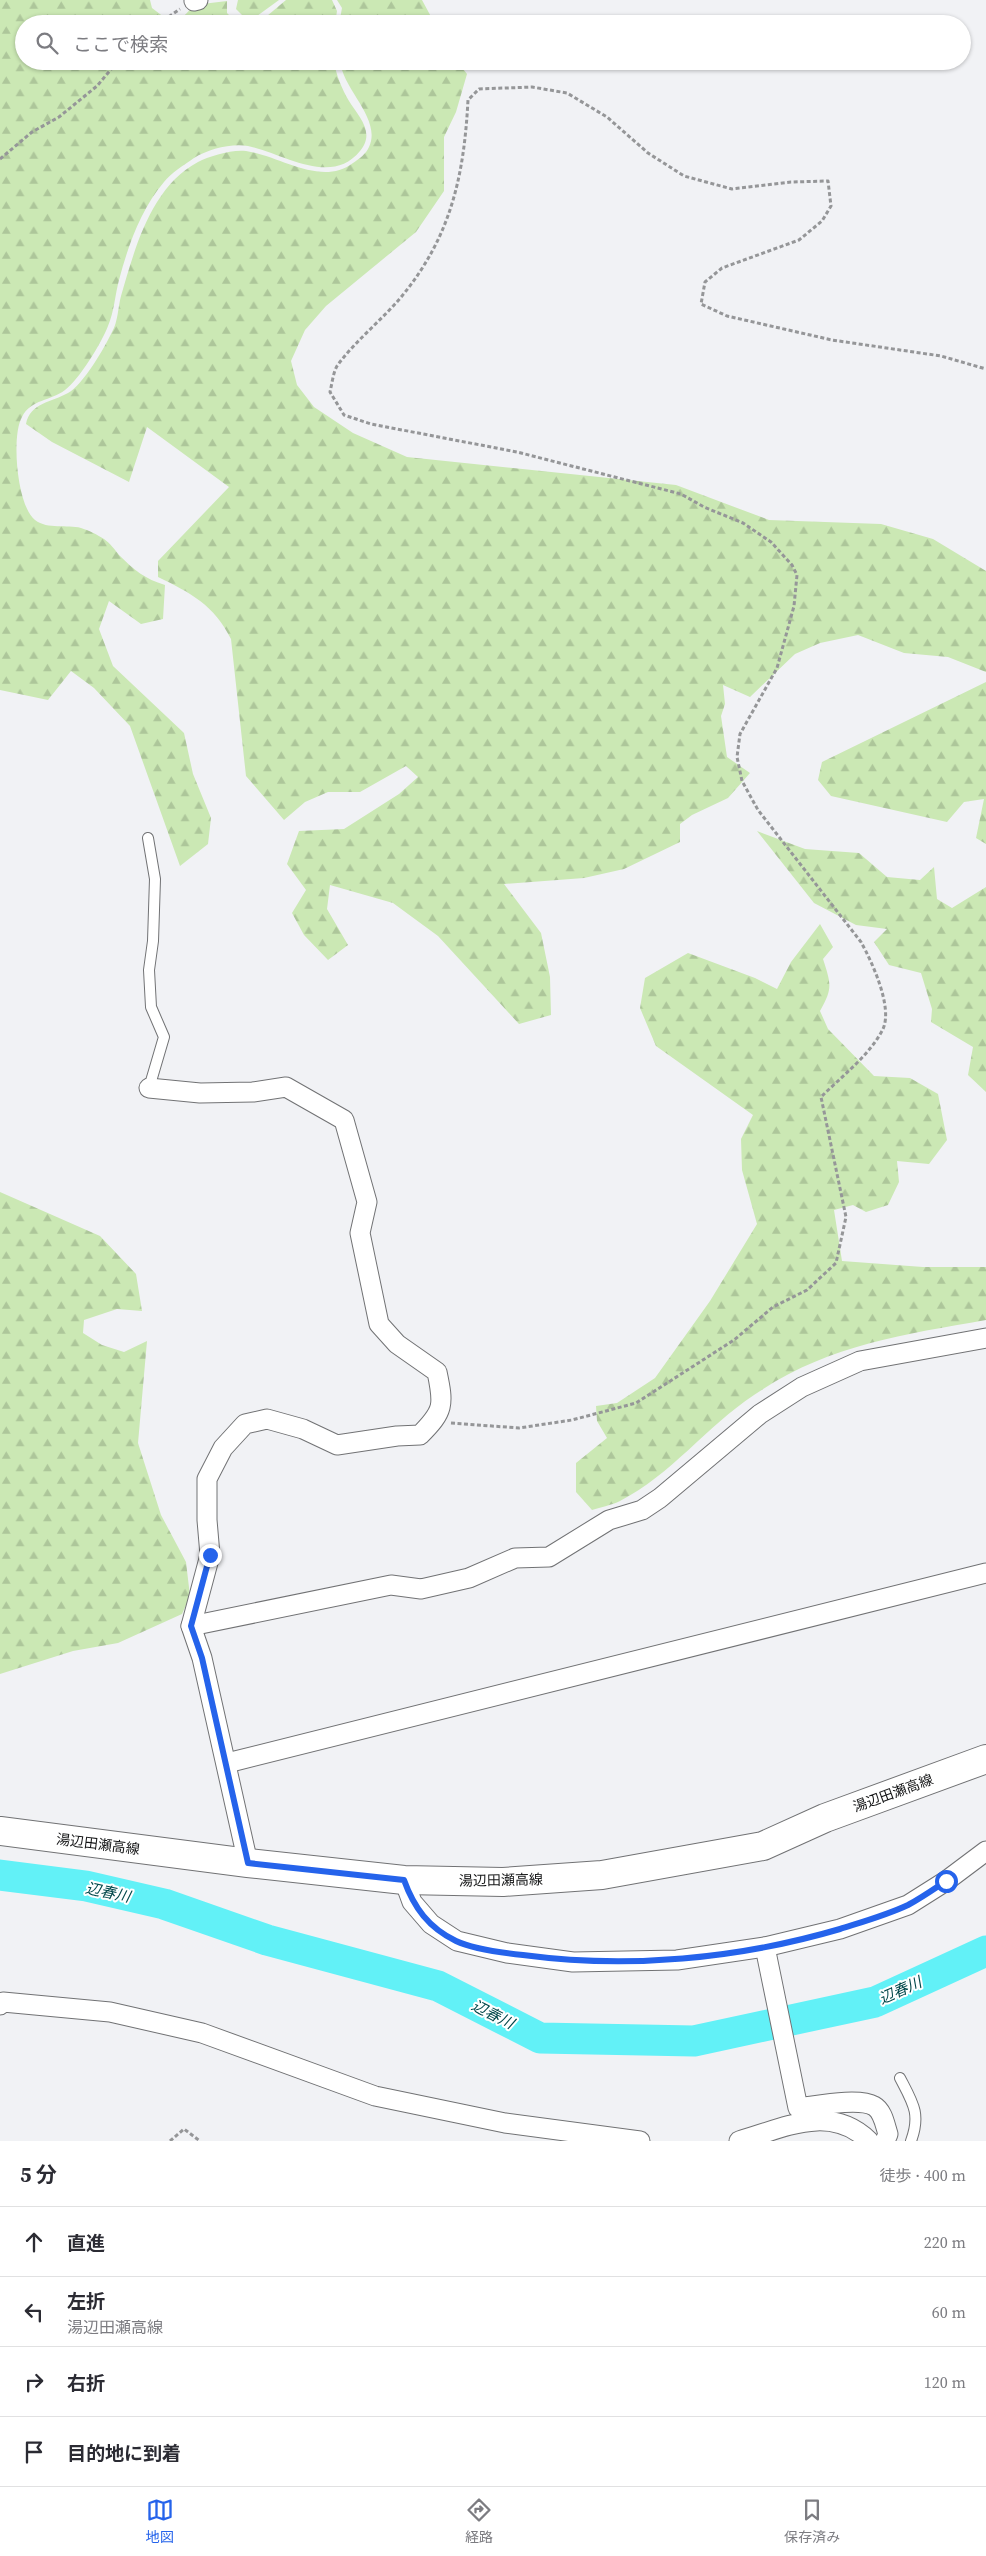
<!DOCTYPE html>
<html lang="ja">
<head>
<meta charset="utf-8">
<style>
	:root { --surface:#fff; --page:#f2f2f3; --text:#2b2b33; --muted:#7c7c81; --line:#e1e1e2; --accent:#2563eb }
	body { margin:0; font-family:"Source Serif 4","Noto Sans JP",serif; background:var(--page); color:var(--text) }
	.stop { position:absolute; width:15px; height:15px; margin:-11px; border:4px solid #2563eb; border-radius:50%; background:#fff }
	.stop.end { background:#2563eb; border-color:#fff; box-shadow:0 1px 5px #0008 }
	.list { margin:0; padding:0; list-style:none }
	h2 { display:flex; justify-content:space-between; align-items:center; height:65px; margin:0; padding:0 20px; font-size:21px }
	h2 small { font-size:16px; font-weight:400; color:var(--muted) }
	.list li { display:grid; grid-template-columns:32px 1fr auto; gap:15px; align-items:center; box-sizing:border-box; height:70px; padding:0 20px; border-top:1px solid var(--line) }
	.list b { display:block; font-size:19px; white-space:nowrap }
	.list p { margin:0; font-size:16px; white-space:nowrap; color:var(--muted) }
	.list em { font-size:16px; font-style:normal; color:var(--muted) }
	.icon { flex:none; width:28px; height:28px; fill:none; stroke:currentColor; stroke-width:2; stroke-linecap:round; stroke-linejoin:round }
	.map { position:relative; flex:none; width:986px; height:2141px; overflow:hidden }
	.search { position:absolute; background:var(--surface); box-shadow:0 1px 4px #0004; left:15px; right:15px; top:15px; height:55px; display:flex; align-items:center; gap:12px; box-sizing:border-box; padding:0 18px; border-radius:28px; color:var(--muted); font-size:19px }
	.sheet { height:345px; background:var(--surface) }
	nav { display:flex; justify-content:space-around; align-items:center; box-sizing:border-box; height:70px; border-top:1px solid var(--line); background:var(--surface); font-size:14px; color:var(--muted) }
	nav a { display:grid; justify-items:center; gap:2px }
	nav .on { color:var(--accent) }
	.map>svg:first-child { display:block }
	.forest { fill:url(#forest-firs) }
	.lines { fill:none; stroke-linecap:round; stroke-linejoin:round }
	.river { stroke:#62f1f7; stroke-width:31 }
	.lane-casing { stroke:#717274; stroke-width:12 }
	.street-casing { stroke:#717274; stroke-width:21 }
	.secondary-casing { stroke:#717274; stroke-width:30 }
	.path { stroke:#959698; stroke-width:3; stroke-dasharray:4 2.5; stroke-linecap:butt }
	.lane { stroke:#fff; stroke-width:10 }
	.street { stroke:#fff; stroke-width:19 }
	.secondary { stroke:#fff; stroke-width:28 }
	.route { stroke:#2563eb; stroke-width:6 }
	.labels { text-anchor:middle; dominant-baseline:central; stroke-width:4; stroke-linejoin:round; paint-order:stroke }
	.street-label { font-size:14px; fill:#131415; stroke:#fff }
	.water-label { font-size:15px; font-style:italic; fill:#01474a; stroke:#fff }
</style>
</head>
<body>
<div class="map">
<svg width="986" height="2141" viewBox="0 0 986 2141">
	<defs>
		<pattern id="forest-firs" width="22" height="20" patternUnits="userSpaceOnUse" patternTransform="scale(1.25)"><rect width="22" height="20" fill="#cbe8b4"/><path d="M5 1l3.5 6h-7zM16 11l3.5 6h-7z" fill="#adc69a"/></pattern>
	</defs>
	<rect width="100%" height="100%" fill="#f1f2f5"/>
	<g class="forest">
		<path d="M0 0H150L152 8 173 24H24V61H334C336 75 342 89 349 101 358 116 376 132 360 151 331 187 283 153 248 146 232 143 208 149 194 158 184 165 171 173 164 182 141 209 128 246 119 280 115 295 114 312 108 326 102 342 79 380 65 390 51 401 31 399 22 417 11 436 17 506 35 520 48 530 67 524 81 528 88 530 98 535 104 539 110 543 115 550 119 555 134 570 145 579 165 585L163 619 141 624 109 601 99 629 113 666 184 733 193 774 211 818 208 844 180 866 130 726 94 688 71 671 48 700 0 690Z"/>
		<polygon points="238,0 279,0 257,16 242,15 236,9"/>
		<polygon points="286,0 332,0 337,11 335,24 251,24 267,16"/>
		<polygon points="337,0 422,0 435,24 339,24 342,8"/>
		<polygon points="227,1 227,13 237,23 246,24 177,24 194,5"/>
		<path d="M340 61H457L467 74 456 112 444 137V191L416 232 326 306 305 330 291 361 297 385 314 407 353 433 407 457 676 485 769 520 881 524 933 539 986 571V672L948 657 904 653 858 635 820 643 795 654 750 697 723 685 725 704 721 716 727 757 750 773 728 798 692 815 680 824V842L624 869 584 878 504 884 541 933 550 977 551 1015 519 1024 438 936 393 903 330 885 327 909 348 945 328 960 304 935 292 913 306 890 287 864 299 831 344 829 399 794 418 777 406 766 360 792H328L305 802 284 820 246 776 231 639C214 605 191 593 158 577V561L229 487 147 427 129 482 52 442 26 424C30 403 52 402 68 393 83 385 105 347 112 332 118 322 118 307 121 296 135 248 151 187 198 162 209 156 233 149 246 151 280 156 321 187 353 163 359 159 366 154 369 147 382 119 343 90 340 61Z"/>
		<polygon points="986,682 986,844 976,838 984,799 964,802 947,822 831,796 818,780 822,762"/>
		<polygon points="757,831 805,849 859,853 887,877 920,880 934,867 937,899 952,908 986,887 986,1092 968,1075 973,1047 931,1022 932,1009 921,973 889,965 874,942 887,929 856,925 814,903"/>
		<path d="M820 924 833 947 823 959C831 984 833 988 820 1011L828 1029 874 1076 910 1078 938 1094 947 1140 929 1164 897 1161 899 1182 888 1205 866 1212 853 1205 834 1210 842 1261 923 1267H986V1320C901 1335 827 1345 754 1395 707 1426 671 1475 620 1501 612 1505 601 1507 592 1510L576 1492V1463L607 1438 597 1421 596 1406 617 1403 655 1378 710 1301 757 1224 742 1170 741 1139 753 1115 656 1046 640 1008 645 978 688 953 755 978 777 989 791 962Z"/>
		<polygon points="0,1192 100,1236 136,1274 142,1311 117,1309 84,1320 83,1333 102,1345 124,1352 147,1341 138,1443 161,1515 186,1562 190,1596 182,1614 118,1643 73,1651 0,1674"/>
	</g>
	<g class="lines">
		<polyline class="river" points="0,1875 86,1886 164,1904 267,1940 438,1986 540,2038 694,2041 875,2002 986,1951"/>
		<g class="lane-casing">
			<g id="lane">
				<polyline points="148,838 155,879 153,941 149,970 151,1007 164,1037 149,1088"/>
				<path d="M900 2078C913 2103 921 2114 911 2141"/>
			</g>
		</g>
		<g class="street-casing">
			<g id="street">
				<polyline points="194,1 198,0"/>
				<path d="M149 1088 200 1093 253 1092 286 1087 344 1120 367 1202 360 1233 379 1324 397 1344 437 1372C444 1405 444 1411 420 1435L397 1436 337 1445 303 1429 267 1419 245 1424 223 1448 207 1479V1520L210 1555 191 1626 202 1658 248 1863"/>
				<polyline points="191,1626 391,1585 421,1589 469,1578 515,1558 549,1557 609,1520 642,1510 660,1498 760,1414 802,1387 860,1361 986,1338"/>
				<polyline points="227,1763 986,1573"/>
				<polyline points="404,1880 412,1902 431,1924 457,1941 507,1953 573,1962 677,1960 765,1947 840,1929 908,1905 946,1881 986,1851"/>
				<path d="M765 1947 798 2108C816 2106 858 2097 874 2106 883 2111 885 2125 888 2134L885 2141"/>
				<polyline points="0,2005 3,2002 110,2012 202,2033 375,2096 505,2123 640,2141"/>
				<path d="M739 2141C784 2128 830 2103 869 2141"/>
			</g>
		</g>
		<g class="secondary-casing">
			<polyline id="secondary" points="0,1831 248,1863 404,1880 503,1882 602,1875 763,1846 825,1818 986,1759"/>
		</g>
		<g class="path">
			<polyline points="158,24 180,9"/>
			<polyline points="0,159 32,132 59,117 97,86 118,61"/>
			<path d="M451 1423 519 1428 572 1420 636 1403 734 1340 773 1307 807 1290 836 1263 846 1217 821 1097C841 1077 870 1055 883 1029 893 1007 872 962 861 942L758 810 742 781 737 757 740 734 777 668 794 606 797 575 792 565 771 542 743 523 704 507 681 494 517 452 371 424 344 415 330 392C332 384 333 373 337 366 355 341 382 320 402 296 451 236 464 176 468 100L479 89 532 87 567 93 607 117 648 153 684 176 732 189 791 182 828 181 831 206 822 221 799 240 722 268 705 282 701 304 727 316 832 340 941 356 986 369"/>
			<polyline points="170,2141 184,2129 200,2141"/>
		</g>
		<use href="#lane" class="lane"/>
		<use href="#street" class="street"/>
		<use href="#secondary" class="secondary"/>
	</g>
	<g class="lines">
		<path class="route" d="M210 1555 191 1626 202 1658 248 1863 404 1880C414 1908 429 1928 456 1941 473 1949 504 1953 523 1955 628 1969 738 1959 840 1929 862 1922 887 1915 908 1905 921 1898 934 1889 946 1881"/>
	</g>
	<g class="labels">
		<g class="street-label">
			<text transform="translate(893 1793) rotate(-20)">湯辺田瀬高線</text>
			<text transform="translate(98 1844) rotate(7)">湯辺田瀬高線</text>
			<text transform="translate(501 1880) rotate(-1)">湯辺田瀬高線</text>
		</g>
		<g class="water-label">
			<text transform="translate(108 1892) rotate(12)">辺春川</text>
			<text transform="translate(900 1990) rotate(-24)">辺春川</text>
			<text transform="translate(493 2014) rotate(27)">辺春川</text>
		</g>
	</g>
</svg>
<div class="stop" style="left:946px;top:1881px"></div>
<div class="stop end" style="left:210px;top:1555px"></div>
<div class="search"><svg class="icon" aria-label="search" viewBox="0 0 24 24"><circle cx="10" cy="10" r="6"/><path d="M15 15l6 6"/></svg>ここで検索</div>
</div>
<section class="sheet">
<h2>5 分<small>徒歩 · 400 m</small></h2>
<ul class="list">
<li><svg class="icon" aria-label="ahead" viewBox="0 0 24 24"><path d="M12 20V5M6 11l6-6 6 6"/></svg><div><b>直進</b></div><em>220 m</em></li>
<li><svg class="icon" aria-label="left" viewBox="0 0 24 24"><path d="M17 20v-9H6M10 6l-5 5 5 5"/></svg><div><b>左折</b><p>湯辺田瀬高線</p></div><em>60 m</em></li>
<li><svg class="icon" aria-label="right" viewBox="0 0 24 24"><path d="M7 20v-9h11M14 6l5 5-5 5"/></svg><div><b>右折</b></div><em>120 m</em></li>
<li><svg class="icon" aria-label="arrive" viewBox="0 0 24 24"><path d="M6 21V4h12l-3 4 3 4H6"/></svg><div><b>目的地に到着</b></div></li>
</ul>
</section>
<nav>
<a class="on"><svg class="icon" aria-label="map" viewBox="0 0 24 24"><path d="M3 6l6-2 6 2 6-2v14l-6 2-6-2-6 2zM9 4v14M15 6v14"/></svg>地図</a>
<a><svg class="icon" aria-label="directions" viewBox="0 0 24 24"><path d="M12 3l9 9-9 9-9-9zM9 14v-3h6M13 9l2 2-2 2"/></svg>経路</a>
<a><svg class="icon" aria-label="saved" viewBox="0 0 24 24"><path d="M7 4h10v16l-5-4-5 4z"/></svg>保存済み</a>
</nav>
</body>
</html>
